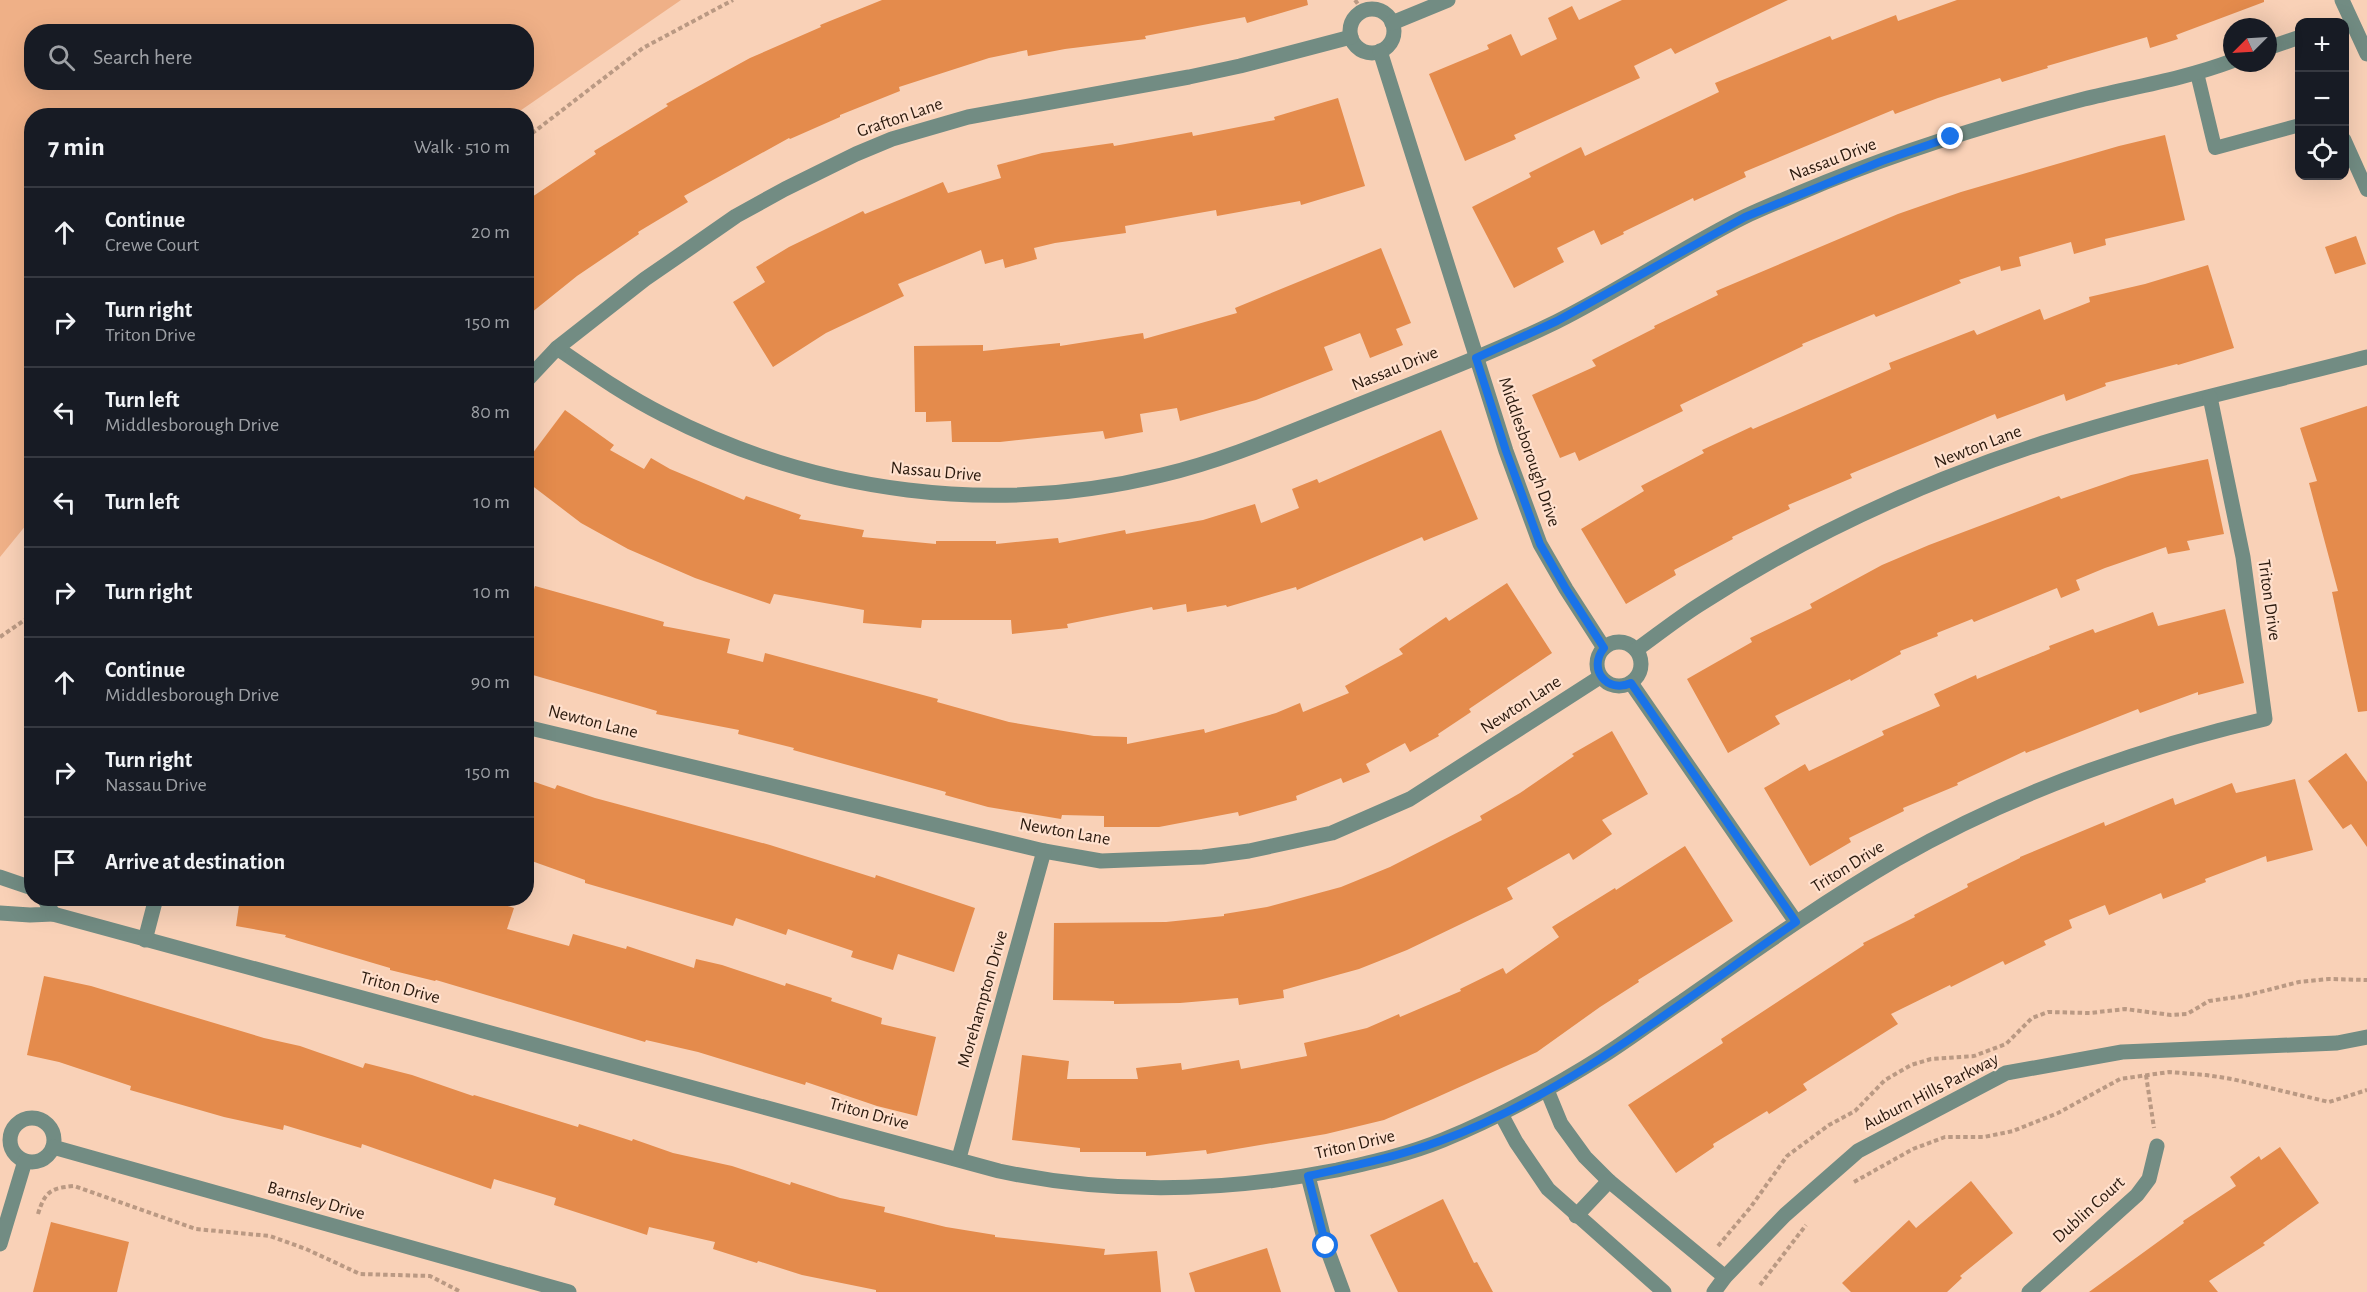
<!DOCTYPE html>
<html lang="en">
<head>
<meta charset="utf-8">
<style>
	:root { --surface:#171b24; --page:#242831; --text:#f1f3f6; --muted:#9ea1a6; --line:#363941 }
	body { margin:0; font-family:"Alegreya Sans",sans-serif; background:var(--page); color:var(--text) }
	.controls { position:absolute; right:18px; top:18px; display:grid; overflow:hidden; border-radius:12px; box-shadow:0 6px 24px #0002 }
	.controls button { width:54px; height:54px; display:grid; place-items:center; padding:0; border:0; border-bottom:2px solid var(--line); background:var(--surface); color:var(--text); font:30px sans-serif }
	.compass { position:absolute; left:2223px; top:18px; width:54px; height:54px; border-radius:50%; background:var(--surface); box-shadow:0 6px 24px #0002; rotate:246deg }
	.stop { position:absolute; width:18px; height:18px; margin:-14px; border:4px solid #1a73e8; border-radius:50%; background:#fff }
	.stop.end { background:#1a73e8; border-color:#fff; box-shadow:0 2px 6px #0008 }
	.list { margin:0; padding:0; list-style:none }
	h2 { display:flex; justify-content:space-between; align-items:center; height:78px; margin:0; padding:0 24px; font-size:26px }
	h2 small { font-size:20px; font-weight:400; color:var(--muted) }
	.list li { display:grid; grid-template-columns:39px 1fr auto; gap:18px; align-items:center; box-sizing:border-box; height:90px; padding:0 24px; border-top:2px solid var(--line) }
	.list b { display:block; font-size:22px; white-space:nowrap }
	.list p { margin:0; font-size:20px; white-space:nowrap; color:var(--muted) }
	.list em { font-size:20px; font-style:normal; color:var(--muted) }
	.icon { flex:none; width:33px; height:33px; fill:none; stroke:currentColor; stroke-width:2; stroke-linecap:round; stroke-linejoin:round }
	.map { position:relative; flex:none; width:2367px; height:1292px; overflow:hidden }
	.search { position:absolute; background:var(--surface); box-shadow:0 6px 24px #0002; left:24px; top:24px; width:510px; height:66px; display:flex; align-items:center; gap:15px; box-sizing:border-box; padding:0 21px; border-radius:24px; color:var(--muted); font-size:22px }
	.panel { position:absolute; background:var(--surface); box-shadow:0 6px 24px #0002; left:24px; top:108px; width:510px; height:798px; border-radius:24px }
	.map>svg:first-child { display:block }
	.green { fill:#efb087; fill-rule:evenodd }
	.building { fill:#e48b4c }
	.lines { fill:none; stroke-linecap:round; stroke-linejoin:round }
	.path { stroke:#ba9983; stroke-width:4; stroke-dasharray:4.5 3; stroke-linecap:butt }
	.service { stroke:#728c83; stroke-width:14 }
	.minor { stroke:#728c83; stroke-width:15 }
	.tertiary { stroke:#728c83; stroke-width:15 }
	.route { stroke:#1a73e8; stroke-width:8 }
	.labels { text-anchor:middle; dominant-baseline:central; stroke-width:4.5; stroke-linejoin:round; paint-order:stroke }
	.street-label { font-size:18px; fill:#2a190d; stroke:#ffe0cd }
</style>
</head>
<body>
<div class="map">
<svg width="2367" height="1292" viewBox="0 0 2367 1292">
	<rect width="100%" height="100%" fill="#f9d1b7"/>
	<path class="green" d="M0 0H681L514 115 32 116 31 519 0 557ZM32 32H526V82H32Z"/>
	<g class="building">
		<polygon points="882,0 1307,0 1308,5 1247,23 1245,17 1145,36 1146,39 1065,49 1028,56 1027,50 989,58 899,87 900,91 840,115 840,117 790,139 789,138 684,196 688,202 638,232 639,234 577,276 526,317 526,201 596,154 594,151 668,106 666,104 750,58 821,27 820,25"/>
		<polygon points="1622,0 1788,0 1675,54 1671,48 1634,66 1640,78 1514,135 1516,139 1465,161 1429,74 1489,49 1487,45 1511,34 1521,56 1557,39 1548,18 1572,6 1579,20"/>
		<polygon points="1957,0 2264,0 2264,2 2176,35 2178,39 2150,48 2147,37 2047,66 2048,68 2002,82 2000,78 1938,98 1895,114 1893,110 1744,172 1746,177 1694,201 1693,198 1623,232 1624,234 1601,245 1594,230 1557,248 1564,262 1514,288 1472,207 1531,177 1529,173 1581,147 1585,156 1719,92 1715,83 1830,36 1832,40 1896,15 1898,21"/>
		<polygon points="1338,98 1365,186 1301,205 1300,201 1217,216 1216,210 1125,226 1126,233 1055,243 1034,248 1037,259 1005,268 1003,259 985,264 981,250 898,284 904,296 826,333 773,367 733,302 765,282 756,267 789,247 863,211 865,214 943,182 948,193 1001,178 997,165 1042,153 1113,143 1114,146 1192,132 1193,136 1275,120 1274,117"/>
		<polygon points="2165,135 2185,220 2105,239 2106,245 2074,254 2071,242 2019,257 2021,266 2001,271 2000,266 1959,280 1961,283 1876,317 1874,314 1802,344 1803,346 1680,405 1683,411 1579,461 1575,452 1560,458 1532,395 1596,366 1592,360 1655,328 1654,326 1718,295 1716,291 1898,214 1961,192 2119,146"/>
		<polygon points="2356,236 2366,264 2335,274 2325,247"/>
		<polygon points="1381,248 1411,323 1396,329 1403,345 1370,358 1360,333 1324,347 1333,370 1256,400 1180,421 1177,408 1140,414 1143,432 1105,439 1103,431 1000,442 952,442 951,421 926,422 926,412 915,412 914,346 983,345 983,351 1060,343 1060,346 1143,333 1144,339 1237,313 1235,308"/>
		<polygon points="2208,265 2234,348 2178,365 2177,364 2105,383 2106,386 2066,401 2064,394 1997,419 1995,414 1850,474 1852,478 1788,505 1790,509 1732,537 1733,539 1674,570 1676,575 1626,604 1581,529 1644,491 1641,486 1704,453 1702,450 1751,427 1753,429 1891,369 1889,363 1974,330 1977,335 2040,309 2044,320 2090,302 2089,297 2145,284"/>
		<polygon points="2367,406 2367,711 2358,712 2332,592 2338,591 2309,483 2317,481 2300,428"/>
		<polygon points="565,410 614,445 610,450 644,469 651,458 670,469 744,500 746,496 801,515 799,519 864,530 862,537 936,544 936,541 996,541 996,544 1058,538 1059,543 1125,530 1126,534 1203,520 1255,504 1261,523 1299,508 1292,489 1317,479 1319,483 1441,430 1478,519 1424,541 1422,537 1297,590 1296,587 1227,607 1226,605 1187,612 1186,604 1153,610 1152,607 1067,624 1068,628 1012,634 1011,620 922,620 921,628 863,623 864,610 774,594 770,604 695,578 628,549 581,523 526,481 526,462"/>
		<polygon points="2208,459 2224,534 2187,541 2190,550 2168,554 2166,547 2105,568 2076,580 2080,590 2061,598 2057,588 1974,622 1972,619 1937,633 1938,636 1900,651 1901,654 1851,681 1850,679 1775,716 1780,724 1728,753 1687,679 1752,642 1750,638 1812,608 1810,604 1882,565 1929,545 2059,496 2061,499 2131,475"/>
		<polygon points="1507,583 1552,653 1469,709 1471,712 1438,734 1439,736 1410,752 1405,743 1366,764 1370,772 1343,783 1341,778 1296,796 1297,800 1239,816 1238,812 1159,827 1104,827 1104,816 1062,815 1061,819 988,807 945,795 946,792 793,750 794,748 738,734 739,730 656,714 657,711 526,673 526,617 535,586 664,622 663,626 730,639 727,653 763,662 765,653 938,699 937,702 1009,722 1094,736 1127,737 1127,744 1204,729 1205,733 1276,713 1300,703 1303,712 1349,693 1345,686 1403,654 1399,649 1446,617 1449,621"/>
		<polygon points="2225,609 2244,683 2198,695 2198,692 2140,713 2138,709 2026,753 2025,751 1957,783 1958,785 1903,808 1904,811 1849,838 1851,842 1810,866 1764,788 1805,764 1809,771 1884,735 1882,731 1940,706 1934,694 1976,675 1977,679 2050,649 2049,646 2093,629 2095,633 2153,612 2158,626"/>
		<polygon points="1612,731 1648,794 1602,820 1612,834 1573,860 1569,853 1507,888 1513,899 1407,950 1359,969 1283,990 1284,998 1239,1005 1238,998 1180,1003 1114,1004 1114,1001 1053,1000 1054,923 1166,922 1224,916 1224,914 1267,907 1341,887 1390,867 1482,820 1480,816 1520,793 1574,756 1572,754"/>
		<polygon points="2346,753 2367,782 2367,847 2351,824 2343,829 2308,781"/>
		<polygon points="526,779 555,789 557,785 595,798 770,845 875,878 876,875 975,908 954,972 898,954 893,970 851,957 853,951 788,929 786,935 736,918 733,926 585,883 585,880 526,859"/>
		<polygon points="2295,779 2313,850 2267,862 2266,856 2205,879 2206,882 2163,899 2161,893 2109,915 2105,905 2069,920 2072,928 2044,941 2046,945 2005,965 2003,961 1951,987 1950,985 1891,1014 1898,1024 1803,1084 1807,1090 1769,1114 1767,1111 1713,1144 1714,1147 1676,1173 1628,1105 1723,1043 1721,1039 1864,945 1863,943 1915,917 1914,915 1968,887 1967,884 2020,858 2020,857 2104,822 2105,826 2173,798 2175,805 2232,783 2236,793"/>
		<polygon points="1685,846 1733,921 1638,980 1639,982 1600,1007 1537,1052 1433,1099 1384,1120 1326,1134 1207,1154 1206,1150 1146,1156 1146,1152 1080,1152 1080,1148 1012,1140 1022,1055 1069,1061 1067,1079 1138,1079 1136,1068 1181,1063 1182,1070 1239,1060 1241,1069 1307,1056 1304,1043 1367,1028 1399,1014 1400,1017 1461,991 1460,989 1503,968 1506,974 1559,937 1552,927 1615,888 1616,890"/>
		<polygon points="240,898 484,898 514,908 507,929 569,946 573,934 626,949 627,946 694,968 696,959 722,965 785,986 786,983 832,998 831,1001 882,1018 881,1024 936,1037 917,1116 877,1106 806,1082 805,1085 698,1052 646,1040 645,1042 436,980 435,981 390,970 390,968 285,937 286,935 236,926"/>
		<polygon points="44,976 91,986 264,1038 300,1046 363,1068 365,1063 412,1075 473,1096 474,1095 578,1127 579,1124 632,1141 633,1139 673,1153 732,1166 790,1185 791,1182 840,1198 885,1207 884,1212 946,1227 995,1235 995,1237 1105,1249 1104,1255 1157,1251 1161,1292 876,1292 876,1290 802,1275 758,1261 757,1263 713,1249 715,1242 649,1227 647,1235 554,1205 556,1198 494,1179 491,1189 362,1144 361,1148 284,1125 283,1130 224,1117 130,1090 131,1086 59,1062 27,1055"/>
		<polygon points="2280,1147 2319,1203 2263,1243 2265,1245 2209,1281 2218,1292 2089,1292 2184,1223 2183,1221 2236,1186 2230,1177 2259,1156 2261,1160"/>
		<polygon points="1971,1181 2013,1233 1960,1276 1962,1278 1947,1292 1851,1292 1842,1283 1909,1220 1916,1228"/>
		<polygon points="1443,1199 1474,1263 1477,1262 1493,1292 1398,1292 1370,1235"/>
		<polygon points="51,1222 129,1242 117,1292 33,1292"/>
		<polygon points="1267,1248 1281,1292 1195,1292 1189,1273"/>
	</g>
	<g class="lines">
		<g class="path">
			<polyline points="1355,0 1363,11"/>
			<polyline points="526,138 643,48 733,0"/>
			<polyline points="0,637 32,615"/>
			<polyline points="2146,1075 2154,1128"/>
			<polyline points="1854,1182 1913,1149 1945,1137 1984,1137 2013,1131 2058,1113 2120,1079 2169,1072 2206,1075 2232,1079 2329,1102 2367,1090"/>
			<path d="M38 1214C45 1191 51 1188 74 1186L196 1229 270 1236 306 1249 360 1274 430 1276 461 1292"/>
			<polyline points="1718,1246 1750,1208 1787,1156 1829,1125 1855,1111 1885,1080 1911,1065 1931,1059 1974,1056 2006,1044 2032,1018 2048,1012 2090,1013 2125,1009 2171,1015 2187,1014 2209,1001 2244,996 2299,982 2329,979 2367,980"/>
			<polyline points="1760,1285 1806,1225"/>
		</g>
		<g class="service">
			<polyline points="2197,73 2215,148 2300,125"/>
			<polyline points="2344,139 2367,190"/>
		</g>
		<g class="minor">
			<polyline points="2342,0 2367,54"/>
			<circle cx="1372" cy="31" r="22"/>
			<polyline points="1392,23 1448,0"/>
			<polyline points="2268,48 2300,37"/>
			<polyline points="1380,51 1506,451 1540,544 1566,589 1604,648"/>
			<path d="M557 348C592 372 626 396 664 415 818 494 994 516 1162 475 1226 460 1287 433 1348 409 1418 381 1488 355 1556 322 1620 290 1680 249 1744 217 1763 208 1783 200 1802 192 1893 153 1988 124 2084 99 2133 87 2184 79 2232 61"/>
			<polyline points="526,381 557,348 645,279 690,248 736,216 785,189 856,154 892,139 968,117 1189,77 1240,66 1351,37"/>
			<circle cx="1619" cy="664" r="22"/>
			<path d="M1636 650C1657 635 1677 619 1699 605 1804 537 1923 482 2043 443 2149 409 2259 385 2367 357"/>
			<polyline points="1631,683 1796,922"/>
			<polyline points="526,727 1044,851 1101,861 1203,857 1249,851 1332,833 1410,799 1600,677"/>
			<polyline points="0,877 32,888"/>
			<polyline points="0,913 30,915 53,914 44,898"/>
			<path d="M53 914 999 1171C1111 1195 1225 1192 1337 1170 1373 1162 1409 1154 1443 1140 1499 1117 1552 1088 1603 1056 1630 1039 1656 1019 1683 1001 1753 952 1823 902 1897 859 2012 793 2136 749 2265 719L2243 557 2210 397"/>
			<polyline points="145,940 156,898"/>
			<polyline points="1547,1090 1561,1124 1585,1157 1609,1181 1725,1277"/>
			<polyline points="1501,1114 1516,1142 1548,1189 1664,1292"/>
			<circle cx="32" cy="1140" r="22"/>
			<polyline points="53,1147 569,1292"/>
			<polyline points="959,1158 1044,851"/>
			<polyline points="1308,1176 1326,1246 1343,1292"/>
			<polyline points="1576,1216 1609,1181"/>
			<polyline points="0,1244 25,1161"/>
			<polyline points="2029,1292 2137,1195 2149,1179 2157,1146"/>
		</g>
		<polyline class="tertiary" points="1714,1292 1725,1277 1785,1215 1858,1151 2006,1073 2122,1052 2337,1043 2367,1037"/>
	</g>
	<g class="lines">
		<path class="route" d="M1326 1246 1308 1176C1353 1166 1397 1157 1440 1141 1567 1095 1685 999 1796 922L1631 683C1607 694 1587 669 1604 648L1566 589 1540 544 1506 451 1476 358 1557 321 1745 217 1882 161 1951 137"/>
	</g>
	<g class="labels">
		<g class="street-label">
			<text transform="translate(900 118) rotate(-19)">Grafton Lane</text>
			<text transform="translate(1833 160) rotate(-21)">Nassau Drive</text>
			<text transform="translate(1395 369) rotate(-22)">Nassau Drive</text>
			<text transform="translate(1978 447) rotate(-21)">Newton Lane</text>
			<text transform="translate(1529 452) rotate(71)">Middlesborough Drive</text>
			<text transform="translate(936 472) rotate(5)">Nassau Drive</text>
			<text transform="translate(2269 600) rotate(82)">Triton Drive</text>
			<text transform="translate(1521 705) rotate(-33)">Newton Lane</text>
			<text transform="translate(593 722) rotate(14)">Newton Lane</text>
			<text transform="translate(1065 832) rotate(10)">Newton Lane</text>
			<text transform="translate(1848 867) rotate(-32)">Triton Drive</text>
			<text transform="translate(400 988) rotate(15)">Triton Drive</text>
			<text transform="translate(983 999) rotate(-74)">Morehampton Drive</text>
			<text transform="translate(1931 1092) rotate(-27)">Auburn Hills Parkway</text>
			<text transform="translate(869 1114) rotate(15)">Triton Drive</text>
			<text transform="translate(1355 1145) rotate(-13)">Triton Drive</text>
			<text transform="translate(316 1201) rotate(16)">Barnsley Drive</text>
			<text transform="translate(2089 1210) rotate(-42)">Dublin Court</text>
		</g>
	</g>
</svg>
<div class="controls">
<button>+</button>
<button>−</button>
<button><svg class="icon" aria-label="locate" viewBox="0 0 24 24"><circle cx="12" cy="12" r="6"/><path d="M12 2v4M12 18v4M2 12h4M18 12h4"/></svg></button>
</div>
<svg class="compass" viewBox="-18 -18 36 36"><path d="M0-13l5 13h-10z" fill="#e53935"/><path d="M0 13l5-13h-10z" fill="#9ea1a6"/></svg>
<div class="stop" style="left:1326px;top:1246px"></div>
<div class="stop end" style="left:1951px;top:137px"></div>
<div class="search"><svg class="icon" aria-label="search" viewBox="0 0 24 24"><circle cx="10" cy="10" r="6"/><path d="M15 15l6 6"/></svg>Search here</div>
<section class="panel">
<h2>7 min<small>Walk · 510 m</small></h2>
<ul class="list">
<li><svg class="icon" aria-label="ahead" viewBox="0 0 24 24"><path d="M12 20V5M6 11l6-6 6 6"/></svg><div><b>Continue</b><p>Crewe Court</p></div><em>20 m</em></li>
<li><svg class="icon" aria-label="right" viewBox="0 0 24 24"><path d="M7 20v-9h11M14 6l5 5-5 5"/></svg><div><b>Turn right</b><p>Triton Drive</p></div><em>150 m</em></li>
<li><svg class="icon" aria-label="left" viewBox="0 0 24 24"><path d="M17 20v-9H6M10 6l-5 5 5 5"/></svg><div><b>Turn left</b><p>Middlesborough Drive</p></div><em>80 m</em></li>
<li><svg class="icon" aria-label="left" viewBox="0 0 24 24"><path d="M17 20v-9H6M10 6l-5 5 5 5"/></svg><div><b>Turn left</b></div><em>10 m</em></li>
<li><svg class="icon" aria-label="right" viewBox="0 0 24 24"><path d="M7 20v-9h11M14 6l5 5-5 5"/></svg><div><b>Turn right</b></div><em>10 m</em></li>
<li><svg class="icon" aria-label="ahead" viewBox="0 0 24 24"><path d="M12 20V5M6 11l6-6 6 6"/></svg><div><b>Continue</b><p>Middlesborough Drive</p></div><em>90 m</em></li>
<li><svg class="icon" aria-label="right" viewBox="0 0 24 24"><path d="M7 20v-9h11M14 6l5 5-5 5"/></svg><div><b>Turn right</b><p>Nassau Drive</p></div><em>150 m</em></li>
<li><svg class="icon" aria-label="arrive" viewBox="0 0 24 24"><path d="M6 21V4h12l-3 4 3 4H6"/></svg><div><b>Arrive at destination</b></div></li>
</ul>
</section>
</div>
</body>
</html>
